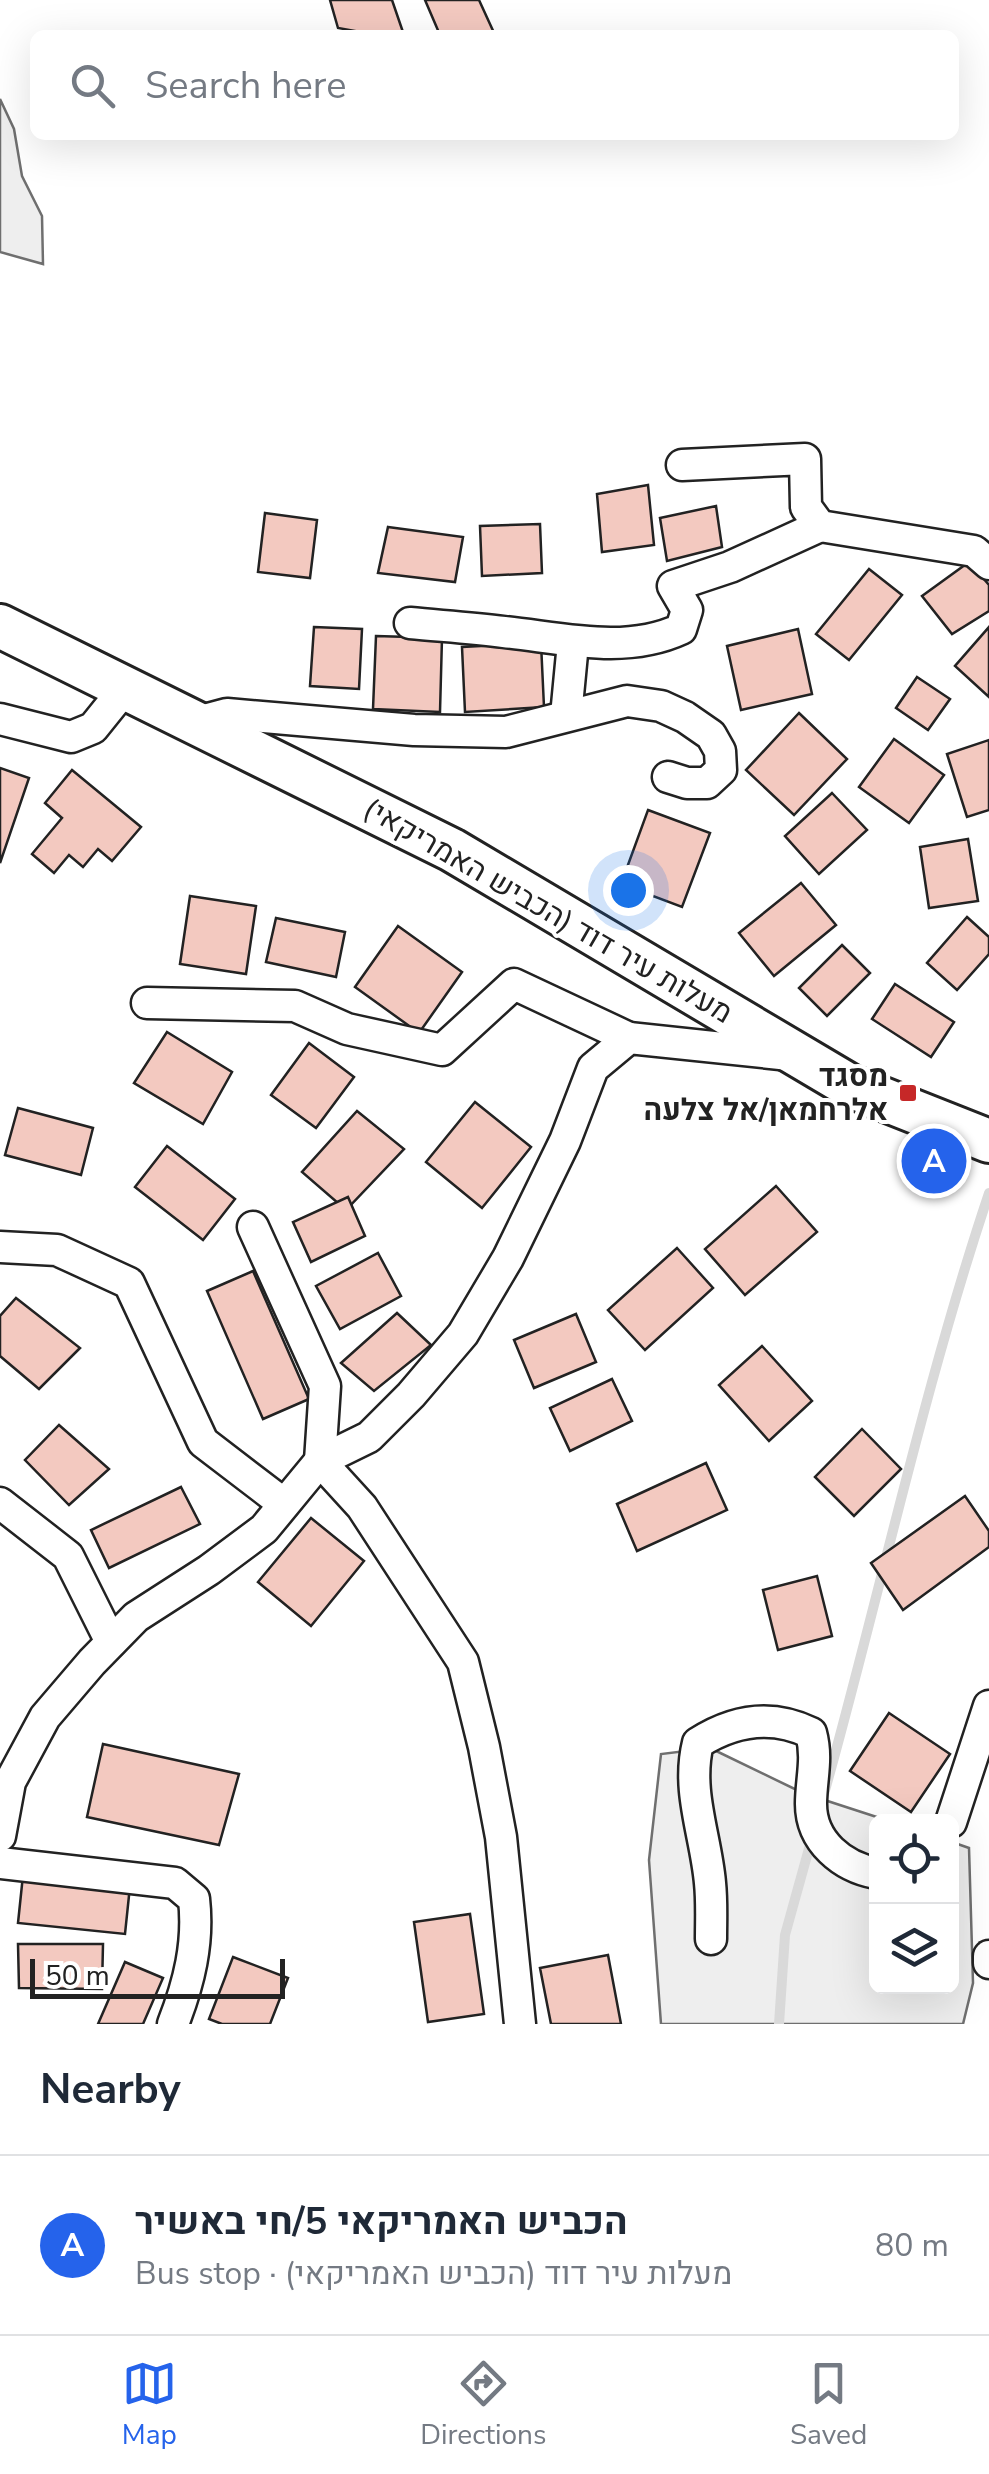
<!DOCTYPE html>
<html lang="en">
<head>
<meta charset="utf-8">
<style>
	:root { --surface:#fff; --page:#f2f2f3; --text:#1f2937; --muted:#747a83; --line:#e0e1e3; --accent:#2563eb }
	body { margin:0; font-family:"Nunito Sans",Heebo,sans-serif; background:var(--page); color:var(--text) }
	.controls { position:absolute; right:30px; bottom:30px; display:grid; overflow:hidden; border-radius:15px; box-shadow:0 10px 40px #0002 }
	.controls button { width:90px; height:90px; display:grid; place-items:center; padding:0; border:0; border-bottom:2px solid var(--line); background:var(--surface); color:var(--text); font:50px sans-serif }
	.scale { position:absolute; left:30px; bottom:25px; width:255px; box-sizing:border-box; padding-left:10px; border:5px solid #222; border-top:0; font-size:28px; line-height:35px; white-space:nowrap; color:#222; -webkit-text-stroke:8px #fff; paint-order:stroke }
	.you { position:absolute; left:628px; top:890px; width:35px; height:35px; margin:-25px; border:8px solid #fff; border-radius:50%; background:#1a73e8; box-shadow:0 0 0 15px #1a73e833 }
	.badge { display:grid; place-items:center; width:65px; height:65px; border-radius:50%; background:var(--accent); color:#fff; font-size:32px; font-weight:700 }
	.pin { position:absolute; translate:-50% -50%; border:5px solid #fff; box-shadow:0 2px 10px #0006 }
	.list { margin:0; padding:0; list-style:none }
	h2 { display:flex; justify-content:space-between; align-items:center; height:130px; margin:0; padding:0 40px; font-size:42px }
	h2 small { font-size:32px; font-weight:400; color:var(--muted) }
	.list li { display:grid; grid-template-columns:65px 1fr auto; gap:30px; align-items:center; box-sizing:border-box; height:180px; padding:0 40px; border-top:2px solid var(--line) }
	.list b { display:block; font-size:38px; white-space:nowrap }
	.list p { margin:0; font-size:32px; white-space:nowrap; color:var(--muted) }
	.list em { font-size:32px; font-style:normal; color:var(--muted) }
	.icon { flex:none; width:55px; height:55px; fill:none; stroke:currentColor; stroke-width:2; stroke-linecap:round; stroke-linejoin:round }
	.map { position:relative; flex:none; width:989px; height:2024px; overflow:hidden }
	.search { position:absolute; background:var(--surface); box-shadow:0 10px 40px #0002; left:30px; right:30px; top:30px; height:110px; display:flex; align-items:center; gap:25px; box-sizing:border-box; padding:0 35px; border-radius:15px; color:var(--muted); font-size:38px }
	.sheet { height:310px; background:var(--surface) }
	nav { display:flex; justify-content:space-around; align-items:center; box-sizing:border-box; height:140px; border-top:2px solid var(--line); background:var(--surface); font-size:28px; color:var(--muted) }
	nav a { display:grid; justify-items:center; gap:5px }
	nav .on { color:var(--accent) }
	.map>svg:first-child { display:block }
	.green { fill:#eee; stroke:#6f6f6f; stroke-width:2.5 }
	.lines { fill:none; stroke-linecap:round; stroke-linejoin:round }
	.stream { stroke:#d9d9d9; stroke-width:10 }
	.building { fill:#f3c9c0; stroke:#222; stroke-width:2.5 }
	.minor-casing { stroke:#222; stroke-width:35 }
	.secondary-casing { stroke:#222; stroke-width:48 }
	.minor { stroke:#fff; stroke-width:30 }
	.secondary { stroke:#fff; stroke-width:42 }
	.poi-dot { fill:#c62828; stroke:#fff; stroke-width:4 }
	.labels { text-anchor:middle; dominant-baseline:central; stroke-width:8; stroke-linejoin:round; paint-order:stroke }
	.street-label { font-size:30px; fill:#222; stroke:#fff }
	.poi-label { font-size:30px; font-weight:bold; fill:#222; stroke:#fff; text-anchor:end }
</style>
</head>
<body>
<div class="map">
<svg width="989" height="2024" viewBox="0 0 989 2024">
	<rect width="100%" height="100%" fill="#fff"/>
	<g class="green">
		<polygon points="0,99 14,129 22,176 42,216 43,264 0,252"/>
		<polygon points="710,1748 803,1793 889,1821 876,1822 876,1986 952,1986 952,1842 969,1848 973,1983 963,2024 661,2024 649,1860 661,1754"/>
	</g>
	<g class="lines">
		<g class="stream">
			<path d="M824 1794C880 1594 923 1390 989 1193"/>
			<polyline points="779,2024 785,1935 813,1834"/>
		</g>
	</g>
	<g class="building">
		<polygon points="330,0 392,0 404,35 377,35 338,28"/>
		<polygon points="425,0 479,0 495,35 440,35"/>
		<polygon points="648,485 654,545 602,552 597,494"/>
		<polygon points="716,506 722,547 667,561 660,518"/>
		<polygon points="265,513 317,520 310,578 258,572"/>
		<polygon points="540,524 542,573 482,576 480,526"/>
		<polygon points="388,527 463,537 455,582 378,573"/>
		<polygon points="969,562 989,585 989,611 952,634 922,596"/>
		<polygon points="869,569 902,595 849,660 816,634"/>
		<polygon points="314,627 362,629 359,689 310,686"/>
		<polygon points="989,627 989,697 955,666"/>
		<polygon points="798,629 812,694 741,710 727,646"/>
		<polygon points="376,636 442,638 440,712 373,709"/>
		<polygon points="541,643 544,707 465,712 462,647"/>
		<polygon points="917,677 950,699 928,730 896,708"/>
		<polygon points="799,713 847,759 794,815 746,770"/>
		<polygon points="894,739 944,775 909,823 859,787"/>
		<polygon points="989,740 989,810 967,817 947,754"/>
		<polygon points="0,768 29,778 0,863"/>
		<polygon points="72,770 141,827 112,861 98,849 83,867 69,855 54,873 32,854 62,818 45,803"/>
		<polygon points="832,793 867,830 819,874 785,836"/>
		<polygon points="648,810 710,833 682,907 621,884"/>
		<polygon points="968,839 978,901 929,908 920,847"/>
		<polygon points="801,883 836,925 774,976 739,933"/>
		<polygon points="190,896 256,906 246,974 180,964"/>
		<polygon points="967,917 989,937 989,954 957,990 927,963"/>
		<polygon points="276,918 345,932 336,977 266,962"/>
		<polygon points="398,926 462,972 419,1033 355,987"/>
		<polygon points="842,945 870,973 827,1016 799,988"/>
		<polygon points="895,984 954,1022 931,1057 872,1019"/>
		<polygon points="167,1032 232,1072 203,1124 134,1083"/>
		<polygon points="309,1043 354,1077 316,1128 271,1095"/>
		<polygon points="475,1102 531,1147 482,1208 426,1162"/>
		<polygon points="18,1108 93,1128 81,1175 5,1155"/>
		<polygon points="357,1111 404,1149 346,1210 302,1172"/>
		<polygon points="167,1146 235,1199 203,1240 135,1187"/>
		<polygon points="776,1186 817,1232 745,1295 705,1249"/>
		<polygon points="348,1197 365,1236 311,1262 293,1222"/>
		<polygon points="677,1248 713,1288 645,1350 608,1310"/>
		<polygon points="378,1253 401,1296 340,1329 316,1286"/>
		<polygon points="253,1271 309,1399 263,1419 207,1291"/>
		<polygon points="16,1298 80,1348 39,1389 0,1356 0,1316"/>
		<polygon points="397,1313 431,1345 374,1391 341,1363"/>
		<polygon points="576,1314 596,1362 534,1388 514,1340"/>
		<polygon points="762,1346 812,1401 769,1441 719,1385"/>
		<polygon points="612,1379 632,1421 570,1451 550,1408"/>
		<polygon points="59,1425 109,1469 69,1505 25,1460"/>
		<polygon points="862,1429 901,1469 854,1516 815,1477"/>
		<polygon points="706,1463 727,1510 637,1551 617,1504"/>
		<polygon points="181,1487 200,1524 109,1568 91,1530"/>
		<polygon points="965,1496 989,1531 989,1547 903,1610 871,1563"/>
		<polygon points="311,1518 364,1561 311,1626 258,1582"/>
		<polygon points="817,1576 832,1636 778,1650 763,1590"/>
		<polygon points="889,1713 950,1754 911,1812 850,1771"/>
		<polygon points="103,1744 239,1774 219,1845 87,1817"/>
		<polygon points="23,1875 130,1886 125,1934 18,1923"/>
		<polygon points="470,1914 484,2014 428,2022 414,1922"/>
		<polygon points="18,1944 103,1944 102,1989 19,1988"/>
		<polygon points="608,1955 621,2024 551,2024 540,1968"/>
		<polygon points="233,1957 288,1978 270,2024 222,2024 209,2019"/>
		<polygon points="125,1962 163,1978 143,2024 98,2024"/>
	</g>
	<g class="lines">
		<g class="minor-casing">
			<g id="minor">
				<polyline points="682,465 805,459 806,507 820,526 974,551 989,564"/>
				<path d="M410 623C441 626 472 628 504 632 562 638 625 655 681 629L687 610 673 586 730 567 820 526"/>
				<polyline points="566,716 573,643"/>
				<polyline points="0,719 71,737 93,728 126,687"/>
				<polyline points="197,722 227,714 414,730 506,732 627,701 661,706 685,717 711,735 720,751 721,770 707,783 687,783 668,777"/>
				<polyline points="147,1003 295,1006 347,1029 442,1050 514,984 629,1038"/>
				<polyline points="253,1227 325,1386 320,1461 362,1507 463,1662 484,1747 501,1837 520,2024"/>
				<polyline points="0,1247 57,1250 129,1283 203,1442 284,1504"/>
				<polyline points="0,1503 68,1556 111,1642"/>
				<polyline points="951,1822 989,1706"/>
				<polyline points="0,1836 10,1782 45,1717 92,1662 136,1617 209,1570 264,1529 320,1461 369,1437 411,1395 463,1334 508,1258 565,1141 593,1068 629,1038 790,1055"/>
				<path d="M0 1863 175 1883 194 1899C199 1943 189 1983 173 2024"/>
				<path d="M711 1939C711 1920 712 1902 710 1883 706 1836 686 1791 698 1743 734 1720 772 1714 811 1733 818 1759 811 1779 811 1804 811 1842 843 1867 876 1873"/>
				<polyline points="989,1956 989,1963"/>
			</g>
		</g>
		<g class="secondary-casing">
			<polyline id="secondary" points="0,626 452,850 850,1086 989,1141"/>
		</g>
		<use href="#minor" class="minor"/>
		<use href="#secondary" class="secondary"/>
	</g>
	<rect class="poi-dot" x="898" y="1083" width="20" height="20" rx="5"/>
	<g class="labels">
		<g class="street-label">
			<text transform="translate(548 911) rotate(30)">מעלות עיר דוד (הכביש האמריקאי)</text>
		</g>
		<g class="poi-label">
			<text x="888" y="1076">מסגד<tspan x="888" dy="34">אלרחמאן/אל צלעה</tspan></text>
		</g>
	</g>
</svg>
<div class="controls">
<button><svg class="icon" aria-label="locate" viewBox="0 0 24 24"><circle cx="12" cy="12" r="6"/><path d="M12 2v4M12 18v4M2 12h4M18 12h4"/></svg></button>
<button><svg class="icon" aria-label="layers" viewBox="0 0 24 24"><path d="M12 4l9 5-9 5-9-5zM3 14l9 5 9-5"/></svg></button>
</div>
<div class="scale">50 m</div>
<div class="you"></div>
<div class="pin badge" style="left:934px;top:1161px">A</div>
<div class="search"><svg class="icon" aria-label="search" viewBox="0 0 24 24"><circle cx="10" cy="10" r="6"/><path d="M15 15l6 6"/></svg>Search here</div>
</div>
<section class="sheet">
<h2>Nearby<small></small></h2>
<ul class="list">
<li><span class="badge">A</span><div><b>הכביש האמריקאי 5/חי באשיר</b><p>Bus stop · מעלות עיר דוד (הכביש האמריקאי)</p></div><em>80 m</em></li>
</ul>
</section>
<nav>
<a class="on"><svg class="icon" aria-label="map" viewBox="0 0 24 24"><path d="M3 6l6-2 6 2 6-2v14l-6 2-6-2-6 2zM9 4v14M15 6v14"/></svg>Map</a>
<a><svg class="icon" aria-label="directions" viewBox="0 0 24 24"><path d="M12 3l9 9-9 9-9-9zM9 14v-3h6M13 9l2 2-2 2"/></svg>Directions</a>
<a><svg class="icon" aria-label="saved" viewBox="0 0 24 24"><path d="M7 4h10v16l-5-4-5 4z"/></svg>Saved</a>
</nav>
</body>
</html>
